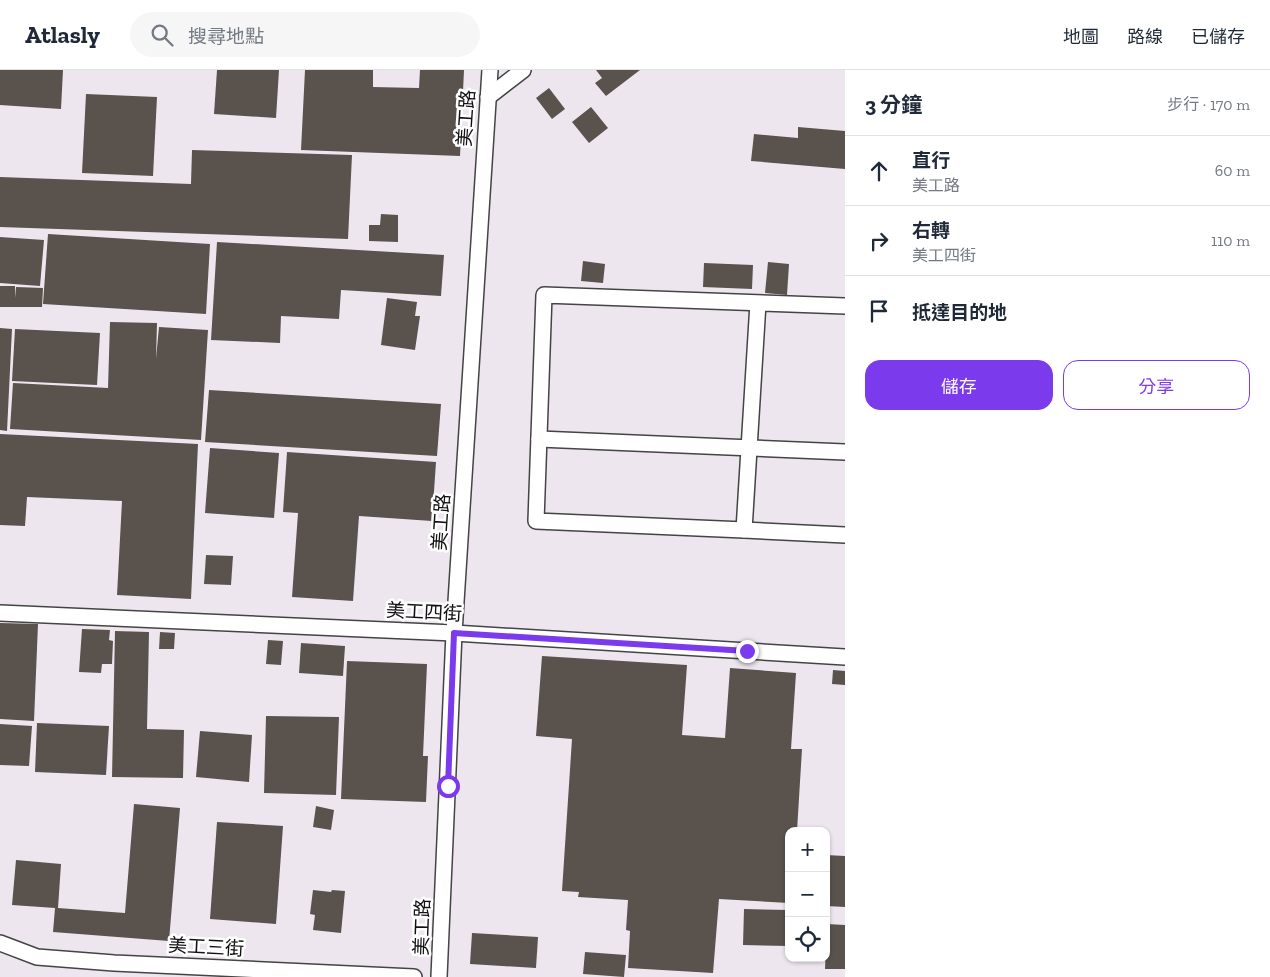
<!DOCTYPE html>
<html lang="zh-TW">
<head>
<meta charset="utf-8">
<style>
	:root { --surface:#fff; --page:#f6f6f7; --text:#1f2937; --muted:#747a83; --line:#e0e1e3; --accent:#7c3aed }
	body { margin:0; font-family:"Zilla Slab","Noto Sans TC",serif; background:var(--page); color:var(--text) }
	.controls { position:absolute; right:15px; bottom:15px; display:grid; overflow:hidden; border-radius:10px; box-shadow:0 1px 4px #0004 }
	.controls button { width:45px; height:45px; display:grid; place-items:center; padding:0; border:0; border-bottom:1px solid var(--line); background:var(--surface); color:var(--text); font:25px sans-serif }
	.stop { position:absolute; width:15px; height:15px; margin:-11px; border:4px solid #7c3aed; border-radius:50%; background:#fff }
	.stop.end { background:#7c3aed; border-color:#fff; box-shadow:0 1px 5px #0008 }
	.list { margin:0; padding:0; list-style:none }
	h2 { display:flex; justify-content:space-between; align-items:center; height:65px; margin:0; padding:0 20px; font-size:21px }
	h2 small { font-size:16px; font-weight:400; color:var(--muted) }
	.list li { display:grid; grid-template-columns:32px 1fr auto; gap:15px; align-items:center; box-sizing:border-box; height:70px; padding:0 20px; border-top:1px solid var(--line) }
	.list b { display:block; font-size:19px; white-space:nowrap }
	.list p { margin:0; font-size:16px; white-space:nowrap; color:var(--muted) }
	.list em { font-size:16px; font-style:normal; color:var(--muted) }
	.actions { display:flex; gap:10px; padding:15px 20px }
	.actions a { flex:1; padding:11px 0; border:1px solid var(--accent); border-radius:15px; text-align:center; font-size:18px; color:var(--accent) }
	.actions .main { background:var(--accent); color:#fff }
	.icon { flex:none; width:28px; height:28px; fill:none; stroke:currentColor; stroke-width:2; stroke-linecap:round; stroke-linejoin:round }
	.map { position:relative; flex:none; width:845px; height:907px; overflow:hidden }
	header { display:flex; align-items:center; gap:30px; box-sizing:border-box; height:70px; padding:0 25px; background:var(--surface); border-bottom:1px solid var(--line) }
	header strong { font-size:24px }
	nav { display:flex; gap:28px; margin-inline-start:auto; font-size:18px }
	.search { width:350px; height:45px; background:var(--page); display:flex; align-items:center; gap:12px; box-sizing:border-box; padding:0 18px; border-radius:28px; color:var(--muted); font-size:19px }
	main { display:flex }
	aside { flex:1; background:var(--surface) }
	.map>svg:first-child { display:block }
	.industrial { fill:#eee6ef; fill-rule:evenodd }
	.building { fill:#5a524d }
	.lines { fill:none; stroke-linecap:round; stroke-linejoin:round }
	.street-casing { stroke:#444; stroke-width:18 }
	.street { stroke:#fff; stroke-width:15 }
	.route { stroke:#7c3aed; stroke-width:6 }
	.labels { text-anchor:middle; dominant-baseline:central; stroke-width:5; stroke-linejoin:round; paint-order:stroke }
	.street-label { font-size:19px; fill:#111; stroke:#fff }
</style>
</head>
<body>
<header>
<strong>Atlasly</strong>
<div class="search"><svg class="icon" aria-label="search" viewBox="0 0 24 24"><circle cx="10" cy="10" r="6"/><path d="M15 15l6 6"/></svg>搜尋地點</div>
<nav><a>地圖</a><a>路線</a><a>已儲存</a></nav>
</header>
<main>
<div class="map">
<svg width="845" height="907" viewBox="0 0 845 907">
	<rect width="100%" height="100%" fill="#fffdf5"/>
	<path class="industrial" d="M0 0H845V907H0ZM789 761H826V888H789Z"/>
	<g class="building">
		<polygon points="0,0 63,0 61,39 0,35"/>
		<polygon points="217,0 279,0 276,48 214,44"/>
		<polygon points="305,0 373,0 373,17 419,18 420,0 464,0 460,86 301,80"/>
		<polygon points="596,0 640,0 606,26 595,13 602,8"/>
		<polygon points="549,18 565,39 552,49 536,28"/>
		<polygon points="86,24 157,27 153,106 82,103"/>
		<polygon points="591,37 608,58 589,73 572,52"/>
		<polygon points="798,57 845,61 845,99 751,91 754,64 798,68"/>
		<polygon points="192,80 352,85 348,169 0,157 0,107 191,114"/>
		<polygon points="381,144 398,145 398,172 369,171 369,155 380,155"/>
		<polygon points="48,164 210,174 206,244 43,234"/>
		<polygon points="0,167 44,170 40,216 0,213"/>
		<polygon points="217,172 444,185 441,226 341,220 339,249 281,246 280,273 211,270"/>
		<polygon points="583,191 605,194 603,213 581,211"/>
		<polygon points="768,192 789,194 787,225 765,223"/>
		<polygon points="704,193 753,195 752,219 703,217"/>
		<polygon points="0,216 15,216 15,228 16,217 43,218 42,237 0,237"/>
		<polygon points="387,228 417,232 415,246 420,246 415,280 381,275"/>
		<polygon points="110,252 157,253 156,289 159,257 208,260 201,370 10,359 13,313 108,318"/>
		<polygon points="0,258 12,259 7,361 0,360"/>
		<polygon points="15,259 100,263 97,315 12,311"/>
		<polygon points="209,320 441,334 437,386 205,372"/>
		<polygon points="0,364 198,374 191,529 117,525 122,431 27,427 25,456 0,455"/>
		<polygon points="210,378 279,383 274,448 205,443"/>
		<polygon points="287,382 436,392 432,451 359,446 353,531 292,527 298,443 283,442"/>
		<polygon points="206,485 233,486 231,515 204,514"/>
		<polygon points="0,553 38,554 34,651 0,649"/>
		<polygon points="82,559 110,560 109,570 113,571 112,594 102,594 101,603 79,602"/>
		<polygon points="115,561 149,562 147,659 184,660 183,708 112,707"/>
		<polygon points="160,562 175,563 174,579 159,579"/>
		<polygon points="268,570 283,571 281,595 266,594"/>
		<polygon points="301,573 345,576 343,606 299,603"/>
		<polygon points="542,586 687,595 682,665 725,668 730,598 796,603 791,679 802,679 797,761 789,761 789,833 719,829 713,903 628,898 630,861 626,860 628,830 578,827 579,822 562,821 572,669 536,666"/>
		<polygon points="347,591 427,594 423,686 428,686 426,732 341,729"/>
		<polygon points="833,600 845,601 845,615 832,614"/>
		<polygon points="266,646 339,647 336,725 264,723"/>
		<polygon points="37,653 109,656 106,705 35,702"/>
		<polygon points="0,654 32,656 29,696 0,695"/>
		<polygon points="200,661 252,665 249,712 196,707"/>
		<polygon points="134,734 180,738 169,871 53,862 55,838 12,835 16,790 61,794 58,838 125,843"/>
		<polygon points="316,736 334,740 331,760 313,757"/>
		<polygon points="217,752 283,756 276,854 210,849"/>
		<polygon points="826,785 845,786 845,837 826,836"/>
		<polygon points="313,820 331,822 332,820 345,821 341,863 313,860 315,845 310,844"/>
		<polygon points="744,839 789,840 789,876 743,875"/>
		<polygon points="827,854 845,855 845,899 825,899"/>
		<polygon points="472,863 538,867 536,898 470,894"/>
		<polygon points="585,882 626,885 624,907 583,904"/>
	</g>
	<g class="lines">
		<g class="street-casing">
			<g id="street">
				<polyline points="488,27 523,0"/>
				<polyline points="758,233 744,460 536,451 544,225 845,236"/>
				<polyline points="539,369 845,382"/>
				<polyline points="744,460 845,465"/>
				<polyline points="0,543 454,563 845,587"/>
				<polyline points="0,873 37,887 114,893 414,907"/>
				<polyline points="439,907 454,563 490,0"/>
			</g>
		</g>
		<use href="#street" class="street"/>
	</g>
	<g class="lines">
		<polyline class="route" points="448,716 454,563 747,581"/>
	</g>
	<g class="labels">
		<g class="street-label">
			<text transform="translate(466 48) rotate(-86)">美工路</text>
			<text transform="translate(441 452) rotate(-86)">美工路</text>
			<text transform="translate(424 542) rotate(3)">美工四街</text>
			<text transform="translate(422 857) rotate(-88)">美工路</text>
			<text transform="translate(206 877) rotate(3)">美工三街</text>
		</g>
	</g>
</svg>
<div class="controls">
<button>+</button>
<button>−</button>
<button><svg class="icon" aria-label="locate" viewBox="0 0 24 24"><circle cx="12" cy="12" r="6"/><path d="M12 2v4M12 18v4M2 12h4M18 12h4"/></svg></button>
</div>
<div class="stop" style="left:448px;top:716px"></div>
<div class="stop end" style="left:747px;top:581px"></div>
</div>
<aside>
<h2>3 分鐘<small>步行 · 170 m</small></h2>
<ul class="list">
<li><svg class="icon" aria-label="ahead" viewBox="0 0 24 24"><path d="M12 20V5M6 11l6-6 6 6"/></svg><div><b>直行</b><p>美工路</p></div><em>60 m</em></li>
<li><svg class="icon" aria-label="right" viewBox="0 0 24 24"><path d="M7 20v-9h11M14 6l5 5-5 5"/></svg><div><b>右轉</b><p>美工四街</p></div><em>110 m</em></li>
<li><svg class="icon" aria-label="arrive" viewBox="0 0 24 24"><path d="M6 21V4h12l-3 4 3 4H6"/></svg><div><b>抵達目的地</b></div></li>
</ul>
<div class="actions"><a class="main">儲存</a><a>分享</a></div>
</aside>
</main>
</body>
</html>
